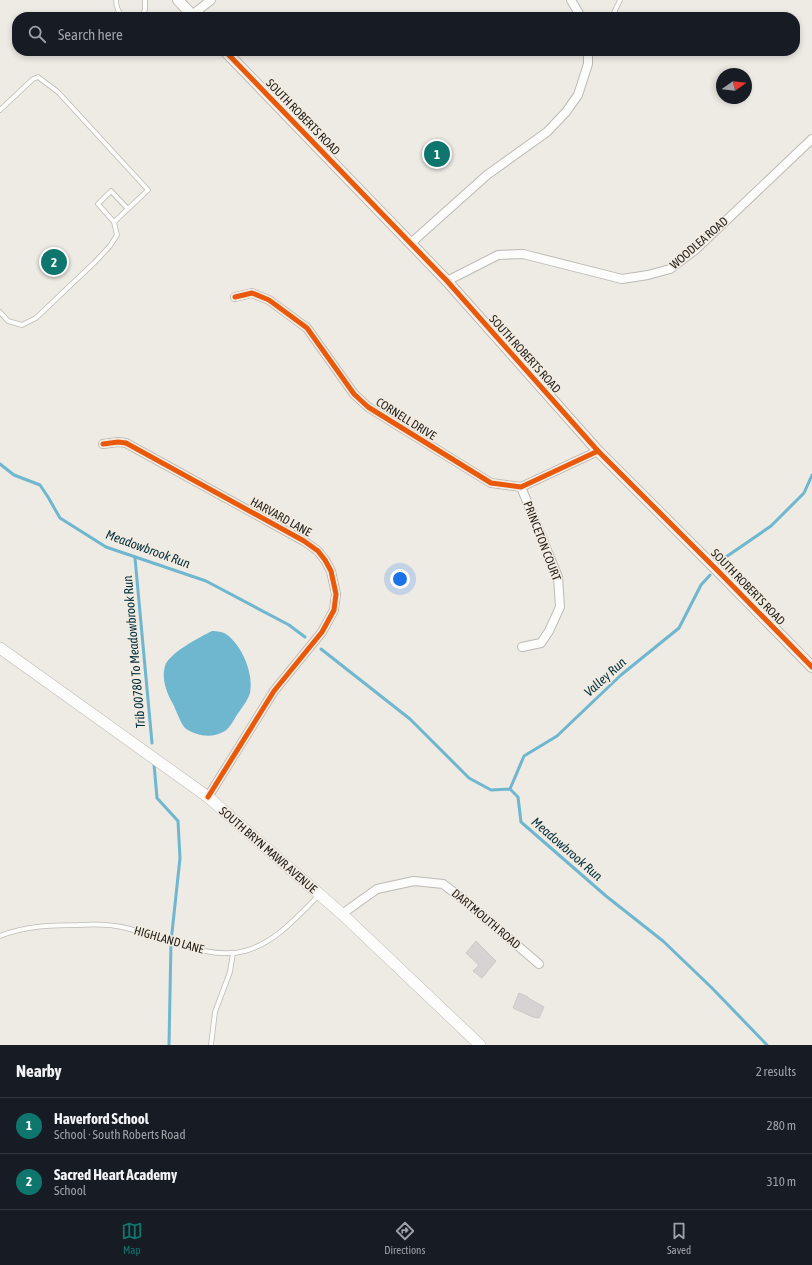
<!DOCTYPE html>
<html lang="en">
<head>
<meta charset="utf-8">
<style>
	:root { --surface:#171b24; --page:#20242c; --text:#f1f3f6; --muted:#9ea1a6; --line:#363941; --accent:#0f766e }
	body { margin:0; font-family:"Asap Condensed",sans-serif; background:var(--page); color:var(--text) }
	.compass { position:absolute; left:716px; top:68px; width:36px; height:36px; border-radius:50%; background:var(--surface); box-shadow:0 2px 6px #0003; rotate:76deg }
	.you { position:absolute; left:400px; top:579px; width:14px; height:14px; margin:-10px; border:3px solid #fff; border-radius:50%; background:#1a73e8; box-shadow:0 0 0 6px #1a73e833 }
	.badge { display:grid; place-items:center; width:26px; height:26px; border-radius:50%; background:var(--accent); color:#fff; font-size:13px; font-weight:700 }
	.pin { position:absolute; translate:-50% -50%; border:2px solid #fff; box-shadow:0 1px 4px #0006 }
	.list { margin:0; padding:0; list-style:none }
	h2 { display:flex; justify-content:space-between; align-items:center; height:52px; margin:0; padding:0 16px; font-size:17px }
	h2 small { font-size:13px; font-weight:400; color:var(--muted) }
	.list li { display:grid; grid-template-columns:26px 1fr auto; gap:12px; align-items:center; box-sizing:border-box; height:56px; padding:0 16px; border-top:1px solid var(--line) }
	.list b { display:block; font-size:15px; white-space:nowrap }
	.list p { margin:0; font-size:13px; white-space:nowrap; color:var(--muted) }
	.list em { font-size:13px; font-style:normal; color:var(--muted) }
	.icon { flex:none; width:22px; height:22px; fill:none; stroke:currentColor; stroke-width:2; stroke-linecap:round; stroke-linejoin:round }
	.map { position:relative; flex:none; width:812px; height:1045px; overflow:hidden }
	.search { position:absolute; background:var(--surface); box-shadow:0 2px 6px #0003; left:12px; right:12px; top:12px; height:44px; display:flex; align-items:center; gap:10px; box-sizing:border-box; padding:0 14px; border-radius:16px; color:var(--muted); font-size:15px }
	.sheet { height:164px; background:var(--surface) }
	nav { display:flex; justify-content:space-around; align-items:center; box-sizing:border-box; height:56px; border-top:1px solid var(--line); background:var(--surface); font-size:11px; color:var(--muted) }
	nav a { display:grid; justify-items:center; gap:2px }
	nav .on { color:var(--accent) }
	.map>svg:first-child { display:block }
	.water { fill:#6fb6cf }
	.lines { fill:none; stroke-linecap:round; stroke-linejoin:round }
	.stream { stroke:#6fb6cf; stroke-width:3 }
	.building { fill:#d6d3d2; stroke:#cbc8c7 }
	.service-casing { stroke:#bdbab6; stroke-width:5.5 }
	.minor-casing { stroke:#bdbab6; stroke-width:10 }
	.tertiary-casing { stroke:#bdbab6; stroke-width:12 }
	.secondary-casing { stroke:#bdbab6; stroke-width:12 }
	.service { stroke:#fcfcfb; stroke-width:4 }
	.minor { stroke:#fcfcfb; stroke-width:8 }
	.tertiary { stroke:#fcfcfb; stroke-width:10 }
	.secondary { stroke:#fcfcfb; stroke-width:11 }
	.cycleway-casing { stroke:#f2ebe0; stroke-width:8 }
	.cycleway { stroke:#e8590c; stroke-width:5 }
	.labels { text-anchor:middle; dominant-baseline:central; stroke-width:3; stroke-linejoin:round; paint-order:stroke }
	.street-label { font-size:12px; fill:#26231f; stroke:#f2ebe0 }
	.water-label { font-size:13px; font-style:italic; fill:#002f3f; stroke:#f2ebe0 }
</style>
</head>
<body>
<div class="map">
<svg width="812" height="1045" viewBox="0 0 812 1045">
	<rect width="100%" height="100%" fill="#eeeae4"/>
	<path class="water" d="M212 631C217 631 223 632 226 634 242 645 254 674 250 693 248 700 243 706 239 712 235 717 231 727 225 731 212 739 196 736 185 728 181 724 176 710 173 704 167 694 161 678 165 666 169 653 200 637 212 631Z"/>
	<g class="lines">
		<g class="stream">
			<polyline points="0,464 14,475 40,485 48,497 60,518 106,547 206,581 289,625 305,637"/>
			<polyline points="135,558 152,743"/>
			<polyline points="723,559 771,526 804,493 812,475"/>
			<polyline points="321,649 410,719 469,778 491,790 510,789 518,797 521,822 606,896 663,941 712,988 767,1045"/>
			<polyline points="154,764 157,798 178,821 180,858 171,942 169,1045"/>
			<polyline points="510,789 524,756 557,736 621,675 679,628 701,585 710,575"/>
		</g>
	</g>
	<g class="building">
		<polygon points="476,941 496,961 482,978 473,971 479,965 466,953"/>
		<polygon points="519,993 528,997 528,998 544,1007 539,1018 533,1017 513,1008"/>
	</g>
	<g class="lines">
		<g class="service-casing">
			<g id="service">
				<path d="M116 0C116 7 118 12 123 17"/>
				<polyline points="141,17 145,10 145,0"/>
				<polyline points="612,17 620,0"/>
				<polyline points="155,51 156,52"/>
				<polyline points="0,110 33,79 38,77 58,92 148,190 114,222 98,204 111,191 128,209"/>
				<polyline points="0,312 8,321 22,325 36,318 95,262 110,246 117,235 114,222"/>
				<path d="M0 936C25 926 51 925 78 925 94 924 111 924 126 928 161 936 209 961 245 951 276 942 297 917 319 895"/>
				<polyline points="211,1045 215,1012 230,972 233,953"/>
			</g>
		</g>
		<g class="minor-casing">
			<g id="minor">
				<polyline points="571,0 581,17"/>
				<polyline points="192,15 211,0"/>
				<polyline points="411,243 487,175 547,132 566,112 578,95 588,64 588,51"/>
				<polyline points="447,281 498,255 523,254 622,279 648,275 670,269 695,250 812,139"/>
				<polyline points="235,297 252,293 269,300 307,328 354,394 368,407 491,483 521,487 598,451"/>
				<polyline points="103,444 118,442 126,443 304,541 318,551 325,560 331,571 336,594 334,610 322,632 274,691 208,797"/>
				<polyline points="521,487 558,577 560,607 549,631 541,643 522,647"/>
				<polyline points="342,914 377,889 414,881 443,884 464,900 539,964"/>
			</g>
		</g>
		<g class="tertiary-casing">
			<g id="tertiary">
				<polyline points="178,0 194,17"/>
				<polyline points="225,51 447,281 598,451 718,571 812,667"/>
			</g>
		</g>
		<g class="secondary-casing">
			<polyline id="secondary" points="0,648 208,797 342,914 480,1045"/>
		</g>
		<use href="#service" class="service"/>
		<use href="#minor" class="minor"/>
		<use href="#tertiary" class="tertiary"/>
		<use href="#secondary" class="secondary"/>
		<g class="cycleway-casing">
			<g id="cycleway">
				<polyline points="225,51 447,281 598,451 718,571 812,667"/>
				<polyline points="235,297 252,293 269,300 307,328 354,394 368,407 491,483 521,487 598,451"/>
				<polyline points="103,444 118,442 126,443 304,541 318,551 325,560 331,571 336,594 334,610 322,632 274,691 208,797"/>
			</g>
		</g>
		<use href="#cycleway" class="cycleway"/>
	</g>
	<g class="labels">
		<g class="street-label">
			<text transform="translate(303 117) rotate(46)">SOUTH ROBERTS ROAD</text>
			<text transform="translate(699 243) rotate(-41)">WOODLEA ROAD</text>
			<text transform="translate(525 354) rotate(48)">SOUTH ROBERTS ROAD</text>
			<text transform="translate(406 419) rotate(32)">CORNELL DRIVE</text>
			<text transform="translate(281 517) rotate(29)">HARVARD LANE</text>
			<text transform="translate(542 541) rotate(69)">PRINCETON COURT</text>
			<text transform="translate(748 587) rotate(46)">SOUTH ROBERTS ROAD</text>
			<text transform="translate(268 850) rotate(41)">SOUTH BRYN MAWR AVENUE</text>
			<text transform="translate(486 919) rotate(40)">DARTMOUTH ROAD</text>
			<text transform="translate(169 940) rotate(16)">HIGHLAND LANE</text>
		</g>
		<g class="water-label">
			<text transform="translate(148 549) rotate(20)">Meadowbrook Run</text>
			<text transform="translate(134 652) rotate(-95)">Trib 00780 To Meadowbrook Run</text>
			<text transform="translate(605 677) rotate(-42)">Valley Run</text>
			<text transform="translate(567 849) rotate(41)">Meadowbrook Run</text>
		</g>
	</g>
</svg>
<svg class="compass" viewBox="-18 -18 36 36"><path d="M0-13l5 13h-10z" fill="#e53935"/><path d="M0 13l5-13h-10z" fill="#9ea1a6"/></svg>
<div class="you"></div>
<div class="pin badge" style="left:437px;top:154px">1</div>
<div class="pin badge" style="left:54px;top:262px">2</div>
<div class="search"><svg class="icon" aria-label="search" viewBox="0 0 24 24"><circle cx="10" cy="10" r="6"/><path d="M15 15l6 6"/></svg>Search here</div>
</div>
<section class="sheet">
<h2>Nearby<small>2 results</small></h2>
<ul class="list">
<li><span class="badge">1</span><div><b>Haverford School</b><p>School · South Roberts Road</p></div><em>280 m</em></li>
<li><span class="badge">2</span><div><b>Sacred Heart Academy</b><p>School</p></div><em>310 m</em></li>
</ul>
</section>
<nav>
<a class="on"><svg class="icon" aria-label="map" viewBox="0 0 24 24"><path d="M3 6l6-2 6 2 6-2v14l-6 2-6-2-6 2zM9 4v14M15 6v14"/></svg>Map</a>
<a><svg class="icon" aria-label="directions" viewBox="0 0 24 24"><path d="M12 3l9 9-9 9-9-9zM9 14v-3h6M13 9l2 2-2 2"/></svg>Directions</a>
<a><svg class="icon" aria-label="saved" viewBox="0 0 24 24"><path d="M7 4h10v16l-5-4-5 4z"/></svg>Saved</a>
</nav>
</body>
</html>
